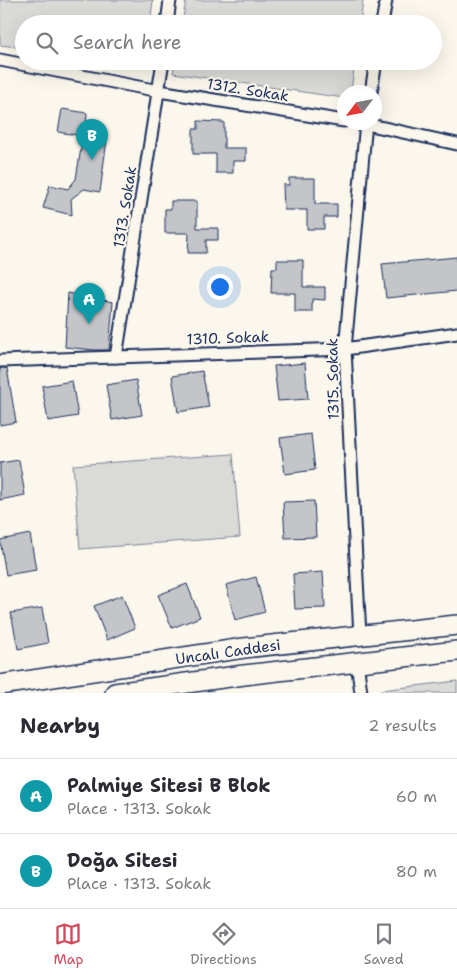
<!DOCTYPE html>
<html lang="en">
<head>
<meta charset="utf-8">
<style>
	:root { --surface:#fff; --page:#f2f2f3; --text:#2b2b33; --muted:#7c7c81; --line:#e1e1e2; --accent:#d1495b }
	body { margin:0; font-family:"Shantell Sans",sans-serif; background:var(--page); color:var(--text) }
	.compass { position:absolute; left:337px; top:85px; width:45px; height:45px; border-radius:50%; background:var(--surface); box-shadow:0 5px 20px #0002; rotate:238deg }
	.you { position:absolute; left:219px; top:286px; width:18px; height:18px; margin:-12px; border:4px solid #fff; border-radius:50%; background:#1a73e8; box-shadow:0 0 0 8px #1a73e833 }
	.badge { display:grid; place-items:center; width:32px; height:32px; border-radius:50%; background:var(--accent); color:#fff; font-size:16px; font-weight:700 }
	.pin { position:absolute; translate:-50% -41px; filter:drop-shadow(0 1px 2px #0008) }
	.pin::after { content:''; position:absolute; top:26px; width:18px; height:15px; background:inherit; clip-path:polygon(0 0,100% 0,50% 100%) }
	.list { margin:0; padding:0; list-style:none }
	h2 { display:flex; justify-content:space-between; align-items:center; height:65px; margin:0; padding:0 20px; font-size:21px }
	h2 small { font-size:16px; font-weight:400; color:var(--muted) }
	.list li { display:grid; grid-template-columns:32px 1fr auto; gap:15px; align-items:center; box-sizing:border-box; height:75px; padding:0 20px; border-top:1px solid var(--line) }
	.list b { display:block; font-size:19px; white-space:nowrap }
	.list p { margin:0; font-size:16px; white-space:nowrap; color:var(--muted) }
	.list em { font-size:16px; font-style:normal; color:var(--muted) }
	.icon { flex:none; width:28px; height:28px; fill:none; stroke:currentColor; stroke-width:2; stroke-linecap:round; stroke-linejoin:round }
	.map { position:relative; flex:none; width:457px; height:693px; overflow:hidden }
	.search { position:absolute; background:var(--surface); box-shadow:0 5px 20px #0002; left:15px; right:15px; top:15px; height:55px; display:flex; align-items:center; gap:12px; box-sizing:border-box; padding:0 18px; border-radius:28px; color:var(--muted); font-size:19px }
	.sheet { height:215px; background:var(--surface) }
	nav { display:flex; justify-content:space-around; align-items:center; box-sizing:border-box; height:70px; border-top:1px solid var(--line); background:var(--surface); font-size:14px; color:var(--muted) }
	nav a { display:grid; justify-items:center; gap:2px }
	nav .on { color:var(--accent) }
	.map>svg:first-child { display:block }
	.green { fill:#dadad7; stroke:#7a849a }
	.building { fill:#c3c5c9; stroke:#1b2f5e }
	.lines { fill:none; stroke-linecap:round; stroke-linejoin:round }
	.street-casing { stroke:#1b2f5e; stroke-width:15 }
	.primary-casing { stroke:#1b2f5e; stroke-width:22 }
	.street { stroke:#fbf7ec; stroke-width:11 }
	.primary { stroke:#fbf7ec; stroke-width:19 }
	.labels { text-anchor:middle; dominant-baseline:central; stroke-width:4.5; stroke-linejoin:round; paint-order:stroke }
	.street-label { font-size:15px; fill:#1b2f5e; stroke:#fbf7ec }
</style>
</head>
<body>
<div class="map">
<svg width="457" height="693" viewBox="0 0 457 693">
	<rect width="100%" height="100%" fill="#fbf7ec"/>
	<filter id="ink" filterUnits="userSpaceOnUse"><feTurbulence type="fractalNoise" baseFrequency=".02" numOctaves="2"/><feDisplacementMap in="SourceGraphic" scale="10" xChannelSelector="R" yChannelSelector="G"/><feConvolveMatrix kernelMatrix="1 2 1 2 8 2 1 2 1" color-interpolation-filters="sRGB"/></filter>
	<g filter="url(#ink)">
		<g class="green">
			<polygon points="0,0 153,0 150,24 24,24 24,48 0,45"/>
			<polygon points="186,0 363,0 360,24 182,24"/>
			<polygon points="175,61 355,61 351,92 344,92 344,98 173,73"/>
			<polygon points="233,454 240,537 80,549 73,465"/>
			<polygon points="457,681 457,693 382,693 381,690"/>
		</g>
		<g class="building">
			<polygon points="62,109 87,113 86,127 96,138 107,139 100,192 84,189 71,199 72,215 43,208 50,185 68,189 76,179 83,136 58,132"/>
			<polygon points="198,121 224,122 224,148 246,148 246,161 233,161 233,173 216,173 216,154 193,154 193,129 198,129"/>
			<polygon points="289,178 315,178 315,204 337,204 337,217 324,217 324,229 307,229 307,210 284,210 283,185 289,185"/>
			<polygon points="171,201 197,201 197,228 218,228 218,240 206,240 206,253 188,253 189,233 165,233 165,209 171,209"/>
			<polygon points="457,257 457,291 386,298 382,264"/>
			<polygon points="277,260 303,260 303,287 325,287 325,300 312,299 312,312 295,312 295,293 271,293 272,268 277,268"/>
			<polygon points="68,293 113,302 109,350 94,350 65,347"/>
			<polygon points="305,363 308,399 278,401 274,366"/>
			<polygon points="0,368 7,368 16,422 0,425"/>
			<polygon points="202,371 209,407 178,412 172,376"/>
			<polygon points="136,380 142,415 112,420 106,385"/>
			<polygon points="72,381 78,416 48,421 42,386"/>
			<polygon points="311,434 315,470 285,474 280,438"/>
			<polygon points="19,460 25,495 0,500 0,463"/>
			<polygon points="314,501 316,537 285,538 283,502"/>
			<polygon points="30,534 36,570 6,575 0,540"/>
			<polygon points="323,572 325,608 295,609 293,574"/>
			<polygon points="256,577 265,612 235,620 226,585"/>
			<polygon points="187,584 200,617 172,628 158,595"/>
			<polygon points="122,595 135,628 107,640 94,606"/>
			<polygon points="42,608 48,643 18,649 11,613"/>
		</g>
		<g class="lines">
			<g class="street-casing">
				<g id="street">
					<polyline points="167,24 170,0"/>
					<polyline points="382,24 386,0"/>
					<polyline points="0,60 159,91 344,121"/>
					<polyline points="371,92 376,61"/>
					<polyline points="357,122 457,144"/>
					<polyline points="116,357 163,61"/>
					<polyline points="0,361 345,349 457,333"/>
					<polyline points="360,636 345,349 366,122"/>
					<polyline points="357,661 361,693"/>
				</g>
			</g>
			<g class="primary-casing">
				<g id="primary">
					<polyline points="0,685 244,648 457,625"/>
					<polyline points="115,693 244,675 457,651"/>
				</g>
			</g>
			<use href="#street" class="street"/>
			<use href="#primary" class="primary"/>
		</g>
	</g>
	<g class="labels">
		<g class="street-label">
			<text transform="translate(248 90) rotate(9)">1312. Sokak</text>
			<text transform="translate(125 207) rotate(-81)">1313. Sokak</text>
			<text transform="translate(228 338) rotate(-2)">1310. Sokak</text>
			<text transform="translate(333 379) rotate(-91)">1315. Sokak</text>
			<text transform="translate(228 652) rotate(-8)">Uncalı Caddesi</text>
		</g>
	</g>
</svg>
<svg class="compass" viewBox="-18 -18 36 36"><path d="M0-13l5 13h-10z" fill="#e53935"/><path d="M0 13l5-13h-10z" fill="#7c7c81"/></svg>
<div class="you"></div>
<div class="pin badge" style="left:89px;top:324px;background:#0f9aa8">A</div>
<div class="pin badge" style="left:92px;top:160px;background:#0f9aa8">B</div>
<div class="search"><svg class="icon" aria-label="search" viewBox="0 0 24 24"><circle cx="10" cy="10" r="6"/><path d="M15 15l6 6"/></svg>Search here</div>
</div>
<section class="sheet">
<h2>Nearby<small>2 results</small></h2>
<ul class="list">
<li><span class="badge" style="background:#0f9aa8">A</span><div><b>Palmiye Sitesi B Blok</b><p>Place · 1313. Sokak</p></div><em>60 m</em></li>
<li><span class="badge" style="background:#0f9aa8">B</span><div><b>Doğa Sitesi</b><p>Place · 1313. Sokak</p></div><em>80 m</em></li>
</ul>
</section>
<nav>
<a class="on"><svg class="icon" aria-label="map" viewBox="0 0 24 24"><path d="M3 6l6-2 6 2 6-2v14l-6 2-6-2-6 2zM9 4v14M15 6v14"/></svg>Map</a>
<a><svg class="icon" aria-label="directions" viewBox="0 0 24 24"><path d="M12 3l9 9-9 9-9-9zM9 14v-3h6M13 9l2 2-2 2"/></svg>Directions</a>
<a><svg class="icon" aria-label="saved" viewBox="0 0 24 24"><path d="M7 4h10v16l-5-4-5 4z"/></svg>Saved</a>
</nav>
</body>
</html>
